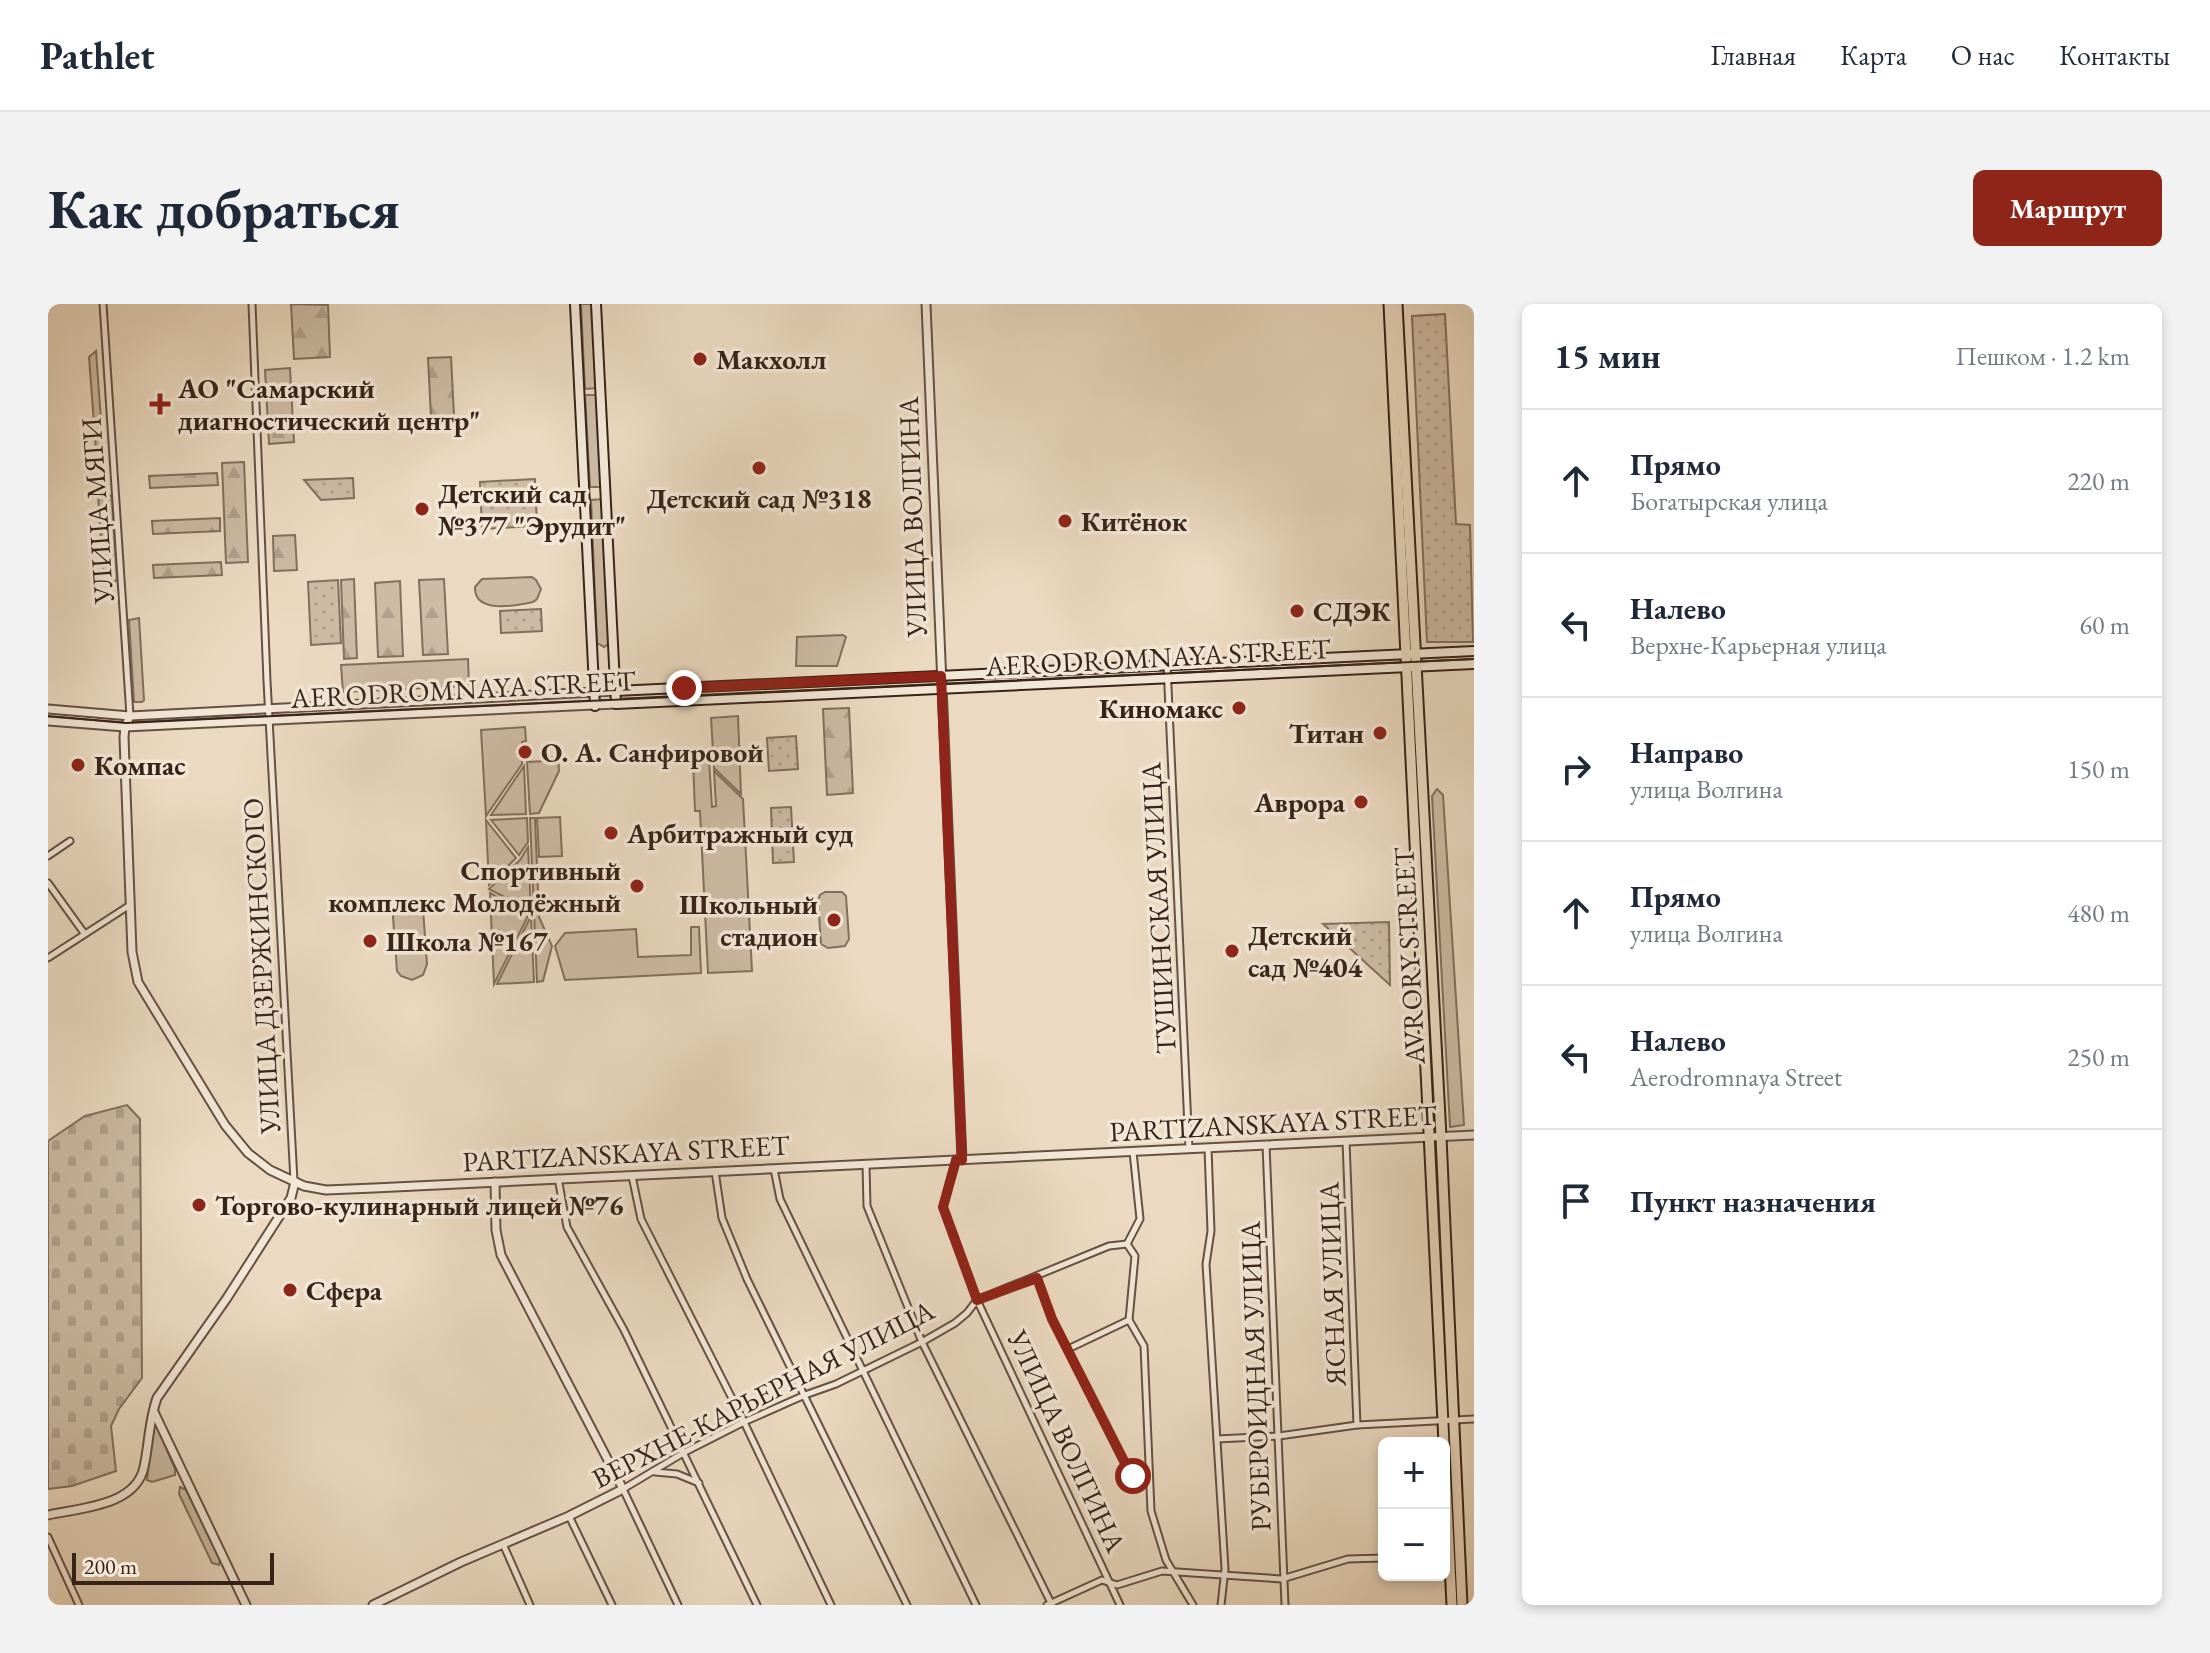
<!DOCTYPE html>
<html lang="ru">
<head>
<meta charset="utf-8">
<style>
	:root { --surface:#fff; --page:#f2f2f3; --text:#1f2937; --muted:#747a83; --line:#e0e1e3; --accent:#8f2418 }
	body { margin:0; font-family:"EB Garamond",serif; background:var(--page); color:var(--text) }
	.controls { position:absolute; right:24px; bottom:24px; display:grid; overflow:hidden; border-radius:12px; box-shadow:0 4px 12px #0003 }
	.controls button { width:72px; height:72px; display:grid; place-items:center; padding:0; border:0; border-bottom:2px solid var(--line); background:var(--surface); color:var(--text); font:40px sans-serif }
	.scale { position:absolute; left:24px; bottom:20px; width:202px; box-sizing:border-box; padding-left:8px; border:4px solid #382319; border-top:0; font-size:22px; line-height:28px; white-space:nowrap; color:#382319; -webkit-text-stroke:6px #f2e7d7; paint-order:stroke }
	.stop { position:absolute; width:24px; height:24px; margin:-18px; border:6px solid #8f2418; border-radius:50%; background:#fff }
	.stop.end { background:#8f2418; border-color:#fff; box-shadow:0 2px 8px #0008 }
	.list { margin:0; padding:0; list-style:none }
	h2 { display:flex; justify-content:space-between; align-items:center; height:104px; margin:0; padding:0 32px; font-size:34px }
	h2 small { font-size:26px; font-weight:400; color:var(--muted) }
	.list li { display:grid; grid-template-columns:52px 1fr auto; gap:24px; align-items:center; box-sizing:border-box; height:144px; padding:0 32px; border-top:2px solid var(--line) }
	.list b { display:block; font-size:30px; white-space:nowrap }
	.list p { margin:0; font-size:26px; white-space:nowrap; color:var(--muted) }
	.list em { font-size:26px; font-style:normal; color:var(--muted) }
	.icon { flex:none; width:44px; height:44px; fill:none; stroke:currentColor; stroke-width:2; stroke-linecap:round; stroke-linejoin:round }
	.map { position:relative; flex:none; width:1426px; height:1301px; overflow:hidden; border-radius:12px }
	header { display:flex; align-items:center; gap:48px; box-sizing:border-box; height:112px; padding:0 40px; background:var(--surface); border-bottom:2px solid var(--line) }
	header strong { font-size:38px }
	nav { display:flex; gap:44px; margin-inline-start:auto; font-size:28px }
	.intro { display:flex; align-items:center; justify-content:space-between; box-sizing:border-box; height:192px; padding:0 48px }
	h1 { margin:0; font-size:56px }
	.button { padding:20px 36px; border-radius:12px; background:var(--accent); color:#fff; font-size:28px; font-weight:700 }
	main { display:flex; gap:48px; padding:0 48px }
	aside { flex:1; background:var(--surface); border-radius:12px; box-shadow:0 4px 12px #0003 }
	.map>svg:first-child { display:block }
	.grass { fill:#cdbba4; stroke:#826f5e; stroke-width:2 }
	.forest { fill:url(#forest-firs); stroke:#826f5e; stroke-width:2 }
	.cemetery { fill:url(#cemetery-stones); stroke:#826f5e; stroke-width:2 }
	.park { fill:url(#park-dots); stroke:#826f5e; stroke-width:2 }
	.lines { fill:none; stroke-linecap:round; stroke-linejoin:round }
	.minor-casing { stroke:#655143; stroke-width:9 }
	.tertiary-casing { stroke:#655143; stroke-width:11 }
	.secondary-casing { stroke:#382319; stroke-width:12 }
	.primary-casing { stroke:#382319; stroke-width:13 }
	.minor { stroke:#f2e7d7; stroke-width:5 }
	.tertiary { stroke:#f2e7d7; stroke-width:7 }
	.secondary { stroke:#f2e7d7; stroke-width:8 }
	.primary { stroke:#ebdac1; stroke-width:9 }
	.tram { stroke:#382319; stroke-width:2 }
	.route { stroke:#8f2418; stroke-width:10 }
	.poi-dot { fill:#8f2418; stroke:#f2e7d7; stroke-width:3 }
	.labels { text-anchor:middle; dominant-baseline:central; stroke-width:7; stroke-linejoin:round; paint-order:stroke }
	.poi-label { font-size:28px; font-weight:bold; fill:#382319; stroke:#f2e7d7; text-anchor:start }
	.street-label { font-size:28px; fill:#382319; stroke:#f2e7d7 }
</style>
</head>
<body>
<header>
<strong>Pathlet</strong>
<nav><a>Главная</a><a>Карта</a><a>О нас</a><a>Контакты</a></nav>
</header>
<div class="intro"><h1>Как добраться</h1><a class="button">Маршрут</a></div>
<main>
<div class="map">
<svg width="1426" height="1301" viewBox="0 0 1426 1301">
	<defs>
		<pattern id="forest-firs" width="22" height="20" patternUnits="userSpaceOnUse" patternTransform="scale(2)"><rect width="22" height="20" fill="#cdbba4"/><path d="M5 1l3.5 6h-7zM16 11l3.5 6h-7z" fill="#b1a08d"/></pattern>
		<pattern id="cemetery-stones" width="16" height="16" patternUnits="userSpaceOnUse" patternTransform="scale(2)"><rect width="16" height="16" fill="#cdbba4"/><path d="M2 7V4a2 2 0 0 1 4 0v3zM10 15v-3a2 2 0 0 1 4 0v3z" fill="#b1a08d"/></pattern>
		<pattern id="park-dots" width="8" height="8" patternUnits="userSpaceOnUse" patternTransform="scale(2)"><rect width="8" height="8" fill="#cdbba4"/><path d="M2 2h.1M6 6h.1" fill="none" stroke="#b1a08d" stroke-width="1.8" stroke-linecap="round"/></pattern>
	</defs>
	<rect width="100%" height="100%" fill="#ebdac1"/>
	<filter id="stains"><feTurbulence type="fractalNoise" baseFrequency=".0025" numOctaves="4"/><feColorMatrix values="0 0 0 0 .2 0 0 0 0 .09 0 0 0 0 .02 0 0 0 .5 -.17"/></filter>
	<radialGradient id="worn" r=".72"><stop offset=".6" stop-color="#630" stop-opacity="0"/><stop offset="1" stop-color="#630" stop-opacity=".3"/></radialGradient>
	<g class="grass">
		<polygon points="533,0 546,0 550,84 537,85"/>
		<polygon points="48,47 55,144 48,147 41,53"/>
		<polygon points="537,91 551,91 555,183 542,183"/>
		<polygon points="50,190 60,190 64,193 69,275 66,279 56,280"/>
		<polygon points="555,195 562,339 556,343 549,339 543,196"/>
		<path d="M484 273 488 276 493 285 489 295 485 298C467 302 426 310 427 283L434 275Z"/>
		<polygon points="91,314 96,396 94,398 86,398 81,316"/>
		<polygon points="795,331 798,333 789,362 748,362 749,333"/>
		<polygon points="420,355 421,382 295,388 293,361"/>
		<polygon points="690,412 693,490 666,464 663,414"/>
		<polygon points="477,423 478,437 474,438 474,460 438,512 433,426"/>
		<polygon points="510,453 511,467 491,509 482,510 479,458 498,457 499,454"/>
		<polygon points="661,456 664,503 668,502 666,467 695,495 704,667 660,669 652,507 647,507 645,457"/>
		<polygon points="476,462 478,510 443,511"/>
		<polygon points="1389,485 1395,491 1416,821 1402,823 1384,492"/>
		<polygon points="512,513 514,552 491,553 489,514"/>
		<polygon points="479,514 480,538 471,551 443,516"/>
		<polygon points="482,514 487,514 491,613 504,642 495,677 489,678"/>
		<polygon points="438,516 468,554 441,581"/>
		<polygon points="480,543 483,607 441,585 472,556"/>
		<polygon points="777,588 794,588 798,592 801,635 797,642 780,644 773,640 770,596 772,591"/>
		<polygon points="442,589 481,610 446,680"/>
		<polygon points="360,597 371,600 375,605 379,660 375,671 364,676 353,672 349,667 345,613 349,602"/>
		<polygon points="483,612 486,678 449,680"/>
		<polygon points="643,623 651,623 653,669 517,676 507,642 517,629 588,625 590,653 643,651"/>
		<polygon points="106,1116 127,1165 127,1171 104,1178 99,1176"/>
		<polygon points="132,1183 138,1186 172,1255 171,1261 164,1259 131,1190"/>
	</g>
	<g class="forest">
		<polygon points="243,0 280,1 282,53 246,55"/>
		<polygon points="403,53 406,112 383,113 380,54"/>
		<polygon points="242,64 246,138 221,140 217,66"/>
		<polygon points="196,158 200,258 178,259 174,159"/>
		<polygon points="169,169 170,181 102,184 101,172"/>
		<polygon points="172,214 172,227 105,230 104,217"/>
		<polygon points="247,231 249,266 226,267 225,232"/>
		<polygon points="173,258 174,271 106,274 105,261"/>
		<polygon points="306,275 309,354 296,355 293,276"/>
		<polygon points="396,275 400,350 375,351 371,276"/>
		<polygon points="352,277 355,352 330,353 327,279"/>
		<polygon points="801,404 805,489 779,491 775,405"/>
	</g>
	<polygon class="cemetery" points="79,801 92,815 94,1074 71,1105 63,1122 68,1167 24,1182 0,1185 0,837 37,812"/>
	<g class="park">
		<polygon points="1397,10 1408,220 1422,221 1425,338 1379,338 1364,12"/>
		<polygon points="305,174 306,194 273,196 256,176"/>
		<polygon points="487,175 489,222 434,225 432,178"/>
		<polygon points="290,276 293,339 263,341 260,278"/>
		<polygon points="493,305 494,327 453,329 452,307"/>
		<polygon points="748,432 750,465 721,467 719,434"/>
		<polygon points="743,503 746,558 725,559 723,504"/>
		<polygon points="1341,618 1342,681 1275,620"/>
	</g>
	<g class="lines">
		<g class="minor-casing">
			<g id="minor">
				<polyline points="55,0 82,412"/>
				<polyline points="204,0 219,377 246,877"/>
				<polyline points="1119,361 1141,845"/>
				<polyline points="0,552 22,537"/>
				<polyline points="0,579 36,629"/>
				<polyline points="0,654 82,601"/>
				<polyline points="1298,837 1309,1121"/>
				<polyline points="1218,841 1237,1301"/>
				<polyline points="1160,844 1163,927 1158,960 1177,1265 1173,1301"/>
				<polyline points="908,856 895,903 929,996 1072,1301"/>
				<polyline points="818,861 819,902 874,1038 1004,1301"/>
				<polyline points="726,865 732,895 928,1301"/>
				<polyline points="667,867 674,914 699,975 859,1301"/>
				<polyline points="584,872 593,915 696,1118 783,1301"/>
				<polyline points="510,874 519,923 576,1026 709,1301"/>
				<polyline points="1079,940 1087,952 1081,1016 1096,1042 1103,1207 1118,1256 1145,1301"/>
				<polyline points="1079,940 1092,915 1085,848"/>
				<polyline points="989,974 1004,1015 1081,1167 1085,1172 1101,1173"/>
				<polyline points="1020,1045 1081,1016"/>
				<polyline points="1169,1135 1231,1132 1309,1121 1426,1115"/>
				<polyline points="607,1168 629,1170 651,1179"/>
				<polyline points="521,1212 564,1301"/>
				<polyline points="0,1233 31,1301"/>
				<polyline points="455,1240 482,1301"/>
				<polyline points="630,1301 575,1185 637,1148 696,1118 757,1091 788,1080 874,1038 907,1019 919,1009 929,996 1061,942 1079,940"/>
				<polyline points="999,1301 1054,1276 1069,1281 1114,1267 1234,1275 1300,1255 1336,1254"/>
			</g>
		</g>
		<g class="tertiary-casing">
			<g id="tertiary">
				<polyline points="878,0 914,856"/>
				<polyline points="0,405 82,412 567,387"/>
				<polyline points="82,412 77,423 76,433 84,648 90,678 177,821 200,849 222,866 256,882 278,886 326,884 1426,831"/>
				<polyline points="0,417 77,423 568,400"/>
				<polyline points="106,1108 198,1301"/>
				<path d="M0 1211C32 1204 88 1202 96 1163 101 1140 101 1116 109 1094L179 994 243 894 247 878"/>
				<polyline points="325,1301 413,1258 521,1212 575,1185 453,951 448,926 447,878"/>
			</g>
		</g>
		<g class="secondary-casing">
			<g id="secondary">
				<polyline points="527,0 547,402"/>
				<polyline points="548,0 568,400 1426,360"/>
				<polyline points="567,387 1426,347"/>
			</g>
		</g>
		<g class="primary-casing">
			<g id="primary">
				<polyline points="1341,0 1396,1139"/>
				<polyline points="1349,0 1393,833 1414,1301"/>
				<polyline points="1396,1141 1404,1301"/>
			</g>
		</g>
		<use href="#minor" class="minor"/>
		<use href="#tertiary" class="tertiary"/>
		<use href="#secondary" class="secondary"/>
		<use href="#primary" class="primary"/>
		<polyline class="tram" points="0,412 78,419 1426,355"/>
	</g>
	<g class="lines">
		<polyline class="route" points="636,384 893,372 914,856 908,856 895,903 929,996 989,974 1004,1015 1081,1167 1085,1172"/>
	</g>
	<g class="poi-dot">
		<circle cx="652" cy="55" r="8"/>
		<path d="M108 88h8v8h8v8h-8v8h-8v-8h-8v-8h8z"/>
		<circle cx="711" cy="164" r="8"/>
		<circle cx="374" cy="205" r="8"/>
		<circle cx="1017" cy="217" r="8"/>
		<circle cx="1249" cy="307" r="8"/>
		<circle cx="1191" cy="404" r="8"/>
		<circle cx="1332" cy="429" r="8"/>
		<circle cx="477" cy="448" r="8"/>
		<circle cx="30" cy="461" r="8"/>
		<circle cx="1313" cy="498" r="8"/>
		<circle cx="563" cy="529" r="8"/>
		<circle cx="589" cy="582" r="8"/>
		<circle cx="786" cy="616" r="8"/>
		<circle cx="322" cy="637" r="8"/>
		<circle cx="1184" cy="647" r="8"/>
		<circle cx="151" cy="901" r="8"/>
		<circle cx="242" cy="986" r="8"/>
	</g>
	<g class="labels">
		<g class="poi-label">
			<text x="668" y="55">Макхолл</text>
			<text x="130" y="84">АО "Самарский<tspan x="130" dy="32">диагностический центр"</tspan></text>
			<text x="390" y="189">Детский сад<tspan x="390" dy="32">№377 "Эрудит"</tspan></text>
			<text x="711" y="194" text-anchor="middle">Детский сад №318</text>
			<text x="1033" y="217">Китёнок</text>
			<text x="1265" y="307">СДЭК</text>
			<text x="1175" y="404" text-anchor="end">Киномакс</text>
			<text x="1316" y="429" text-anchor="end">Титан</text>
			<text x="493" y="448">О. А. Санфировой</text>
			<text x="46" y="461">Компас</text>
			<text x="1297" y="498" text-anchor="end">Аврора</text>
			<text x="579" y="529">Арбитражный суд</text>
			<text x="573" y="566" text-anchor="end">Спортивный<tspan x="573" dy="32">комплекс Молодёжный</tspan></text>
			<text x="770" y="600" text-anchor="end">Школьный<tspan x="770" dy="32">стадион</tspan></text>
			<text x="1200" y="631">Детский<tspan x="1200" dy="32">сад №404</tspan></text>
			<text x="338" y="637">Школа №167</text>
			<text x="167" y="901">Торгово-кулинарный лицей №76</text>
			<text x="258" y="986">Сфера</text>
		</g>
		<g class="street-label">
			<text transform="translate(49 207) rotate(-94)">УЛИЦА МЯГИ</text>
			<text transform="translate(864 213) rotate(-92)">УЛИЦА ВОЛГИНА</text>
			<text transform="translate(1110 353) rotate(-3)">AERODROMNAYA STREET</text>
			<text transform="translate(415 385) rotate(-3)">AERODROMNAYA STREET</text>
			<text transform="translate(1110 604) rotate(-93)">ТУШИНСКАЯ УЛИЦА</text>
			<text transform="translate(1361 652) rotate(-93)">AVRORY STREET</text>
			<text transform="translate(213 662) rotate(-93)">УЛИЦА ДЗЕРЖИНСКОГО</text>
			<text transform="translate(1225 819) rotate(-3)">PARTIZANSKAYA STREET</text>
			<text transform="translate(578 849) rotate(-3)">PARTIZANSKAYA STREET</text>
			<text transform="translate(1284 980) rotate(-92)">ЯСНАЯ УЛИЦА</text>
			<text transform="translate(1207 1072) rotate(-92)">РУБЕРОИДНАЯ УЛИЦА</text>
			<text transform="translate(715 1090) rotate(-27)">ВЕРХНЕ-КАРЬЕРНАЯ УЛИЦА</text>
			<text transform="translate(1019 1137) rotate(65)">УЛИЦА ВОЛГИНА</text>
		</g>
	</g>
	<rect width="100%" height="100%" filter="url(#stains)"/>
	<rect width="100%" height="100%" fill="url(#worn)"/>
</svg>
<div class="controls">
<button>+</button>
<button>−</button>
</div>
<div class="scale">200 m</div>
<div class="stop" style="left:1085px;top:1172px"></div>
<div class="stop end" style="left:636px;top:384px"></div>
</div>
<aside>
<h2>15 мин<small>Пешком · 1.2 km</small></h2>
<ul class="list">
<li><svg class="icon" aria-label="ahead" viewBox="0 0 24 24"><path d="M12 20V5M6 11l6-6 6 6"/></svg><div><b>Прямо</b><p>Богатырская улица</p></div><em>220 m</em></li>
<li><svg class="icon" aria-label="left" viewBox="0 0 24 24"><path d="M17 20v-9H6M10 6l-5 5 5 5"/></svg><div><b>Налево</b><p>Верхне-Карьерная улица</p></div><em>60 m</em></li>
<li><svg class="icon" aria-label="right" viewBox="0 0 24 24"><path d="M7 20v-9h11M14 6l5 5-5 5"/></svg><div><b>Направо</b><p>улица Волгина</p></div><em>150 m</em></li>
<li><svg class="icon" aria-label="ahead" viewBox="0 0 24 24"><path d="M12 20V5M6 11l6-6 6 6"/></svg><div><b>Прямо</b><p>улица Волгина</p></div><em>480 m</em></li>
<li><svg class="icon" aria-label="left" viewBox="0 0 24 24"><path d="M17 20v-9H6M10 6l-5 5 5 5"/></svg><div><b>Налево</b><p>Aerodromnaya Street</p></div><em>250 m</em></li>
<li><svg class="icon" aria-label="arrive" viewBox="0 0 24 24"><path d="M6 21V4h12l-3 4 3 4H6"/></svg><div><b>Пункт назначения</b></div></li>
</ul>
</aside>
</main>
</body>
</html>
